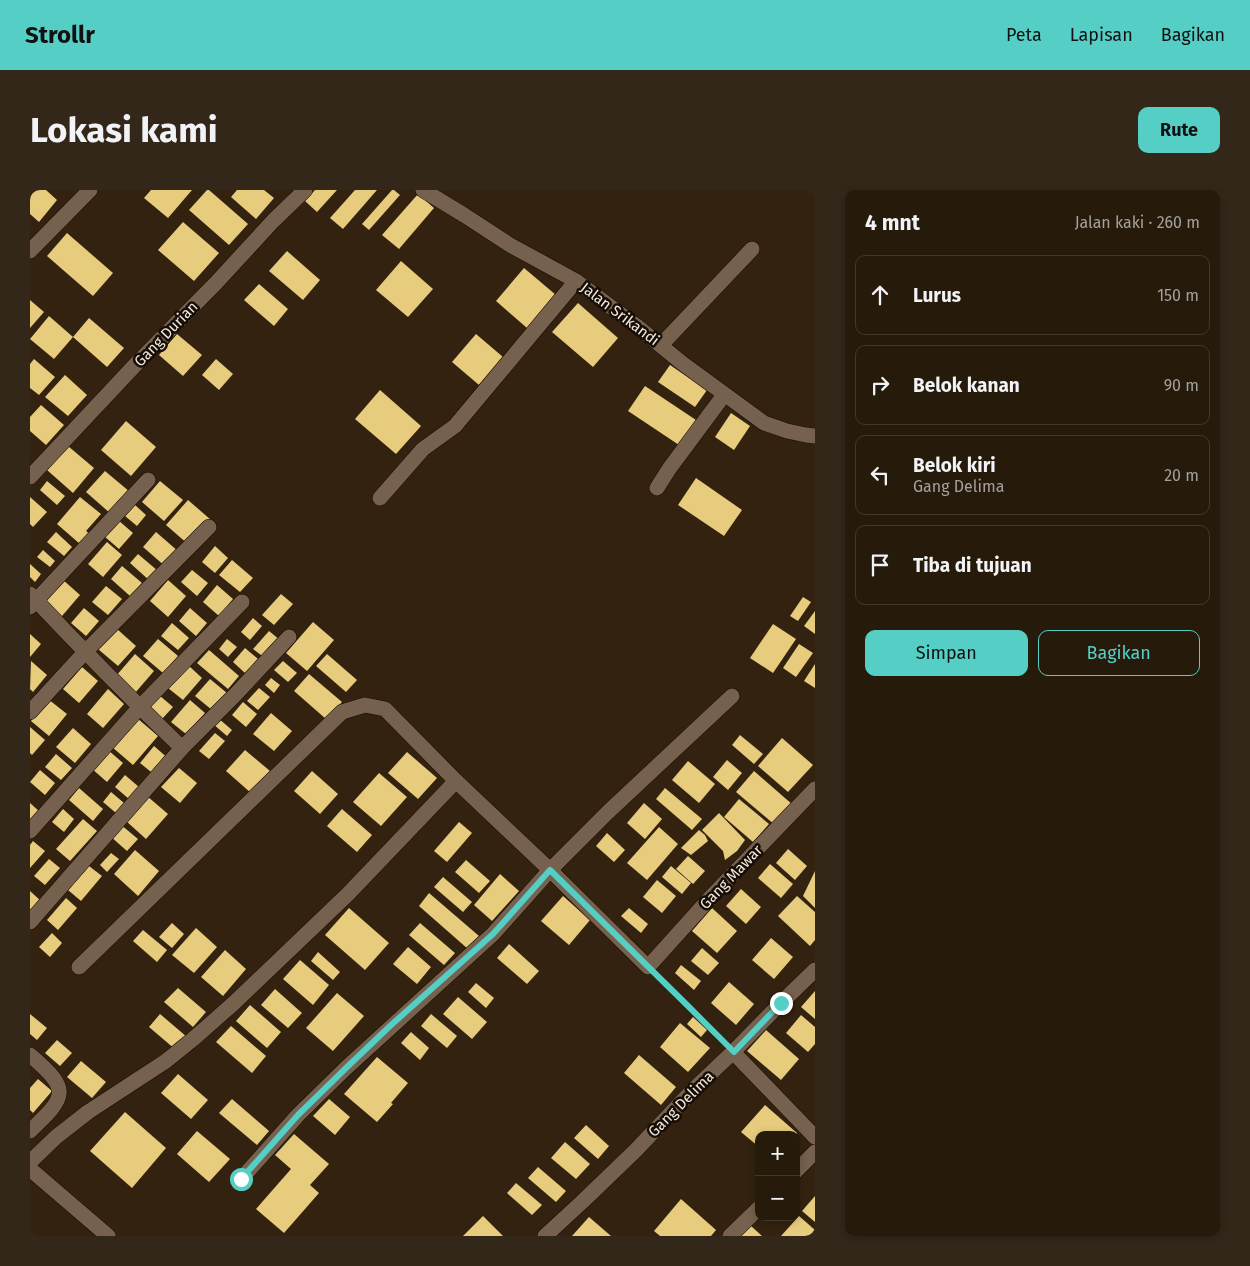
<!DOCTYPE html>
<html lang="id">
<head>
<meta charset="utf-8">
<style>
	:root { --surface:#261a0b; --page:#322719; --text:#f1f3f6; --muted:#a4a19d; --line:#42382c; --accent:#55cec6 }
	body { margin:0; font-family:"Fira Sans",sans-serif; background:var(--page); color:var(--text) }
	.controls { position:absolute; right:15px; bottom:15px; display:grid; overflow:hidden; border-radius:10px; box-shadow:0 2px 8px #0003 }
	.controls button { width:45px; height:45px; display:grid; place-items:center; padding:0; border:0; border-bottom:1px solid var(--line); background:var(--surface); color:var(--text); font:25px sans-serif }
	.stop { position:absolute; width:15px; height:15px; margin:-11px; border:4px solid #55cec6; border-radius:50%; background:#fff }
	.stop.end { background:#55cec6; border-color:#fff; box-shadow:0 1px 5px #0008 }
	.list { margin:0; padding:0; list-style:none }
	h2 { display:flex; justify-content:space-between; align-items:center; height:65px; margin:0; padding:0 20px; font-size:21px }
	h2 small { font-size:16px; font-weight:400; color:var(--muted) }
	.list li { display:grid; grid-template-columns:32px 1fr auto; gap:15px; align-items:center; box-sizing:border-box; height:80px; margin:0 10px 10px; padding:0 10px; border:1px solid var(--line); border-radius:10px }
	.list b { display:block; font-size:19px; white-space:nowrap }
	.list p { margin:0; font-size:16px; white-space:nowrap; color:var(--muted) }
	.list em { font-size:16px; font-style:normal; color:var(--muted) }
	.actions { display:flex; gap:10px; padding:15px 20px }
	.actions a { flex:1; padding:11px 0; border:1px solid var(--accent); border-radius:10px; text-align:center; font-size:18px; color:var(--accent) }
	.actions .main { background:var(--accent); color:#111 }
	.icon { flex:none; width:28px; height:28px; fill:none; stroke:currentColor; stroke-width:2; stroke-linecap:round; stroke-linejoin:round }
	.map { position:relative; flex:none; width:785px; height:1046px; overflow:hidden; border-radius:10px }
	header { display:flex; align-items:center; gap:30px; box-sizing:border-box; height:70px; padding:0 25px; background:var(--accent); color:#111 }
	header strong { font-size:24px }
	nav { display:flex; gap:28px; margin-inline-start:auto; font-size:18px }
	.intro { display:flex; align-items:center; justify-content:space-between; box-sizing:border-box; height:120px; padding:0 30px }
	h1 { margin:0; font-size:35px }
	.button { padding:12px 22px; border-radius:10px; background:var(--accent); color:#111; font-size:18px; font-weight:700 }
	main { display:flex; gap:30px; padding:0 30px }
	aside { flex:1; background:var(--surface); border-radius:10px; box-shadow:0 2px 8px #0003 }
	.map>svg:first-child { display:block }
	.building { fill:#e7cc7d }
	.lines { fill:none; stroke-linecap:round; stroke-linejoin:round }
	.minor-casing { stroke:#1a0b00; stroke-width:16 }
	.path { stroke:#8e8071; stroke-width:3; stroke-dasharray:4 4; stroke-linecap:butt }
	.minor { stroke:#75614d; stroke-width:15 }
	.route { stroke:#55cec6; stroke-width:6 }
	.labels { text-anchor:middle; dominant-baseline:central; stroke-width:5; stroke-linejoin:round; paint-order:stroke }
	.street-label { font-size:15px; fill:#f3e8dc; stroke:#150d06 }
</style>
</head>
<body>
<header>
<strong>Strollr</strong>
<nav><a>Peta</a><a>Lapisan</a><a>Bagikan</a></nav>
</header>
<div class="intro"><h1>Lokasi kami</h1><a class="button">Rute</a></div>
<main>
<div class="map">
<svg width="785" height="1046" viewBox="0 0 785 1046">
	<rect width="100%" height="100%" fill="#33220f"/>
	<g class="building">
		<polygon points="0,0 16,0 27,10 9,32 0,24"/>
		<polygon points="121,0 162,0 138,28 114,8"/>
		<polygon points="177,0 179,0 218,34 199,55 159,20"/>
		<polygon points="207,0 234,0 244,8 226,29 201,7"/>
		<polygon points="285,0 307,0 287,22 275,11"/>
		<polygon points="325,0 347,0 313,39 300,28"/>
		<polygon points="362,0 364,0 370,5 339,40 332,34"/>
		<polygon points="388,4 404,18 369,59 352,45"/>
		<polygon points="153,32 189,63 164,91 128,60"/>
		<polygon points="37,43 83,83 63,106 17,66"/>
		<polygon points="257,61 290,90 273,110 239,81"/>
		<polygon points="371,71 403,99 378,127 346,100"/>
		<polygon points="494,78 526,105 497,138 466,111"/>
		<polygon points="229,94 258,119 244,136 214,110"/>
		<polygon points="0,110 14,122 0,138"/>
		<polygon points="548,113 588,148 563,177 522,142"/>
		<polygon points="19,126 43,147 24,169 0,149"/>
		<polygon points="59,128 94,158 77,177 43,147"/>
		<polygon points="147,144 172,165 153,186 129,165"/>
		<polygon points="446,144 473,167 449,195 422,172"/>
		<polygon points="4,169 25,187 9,205 0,198 0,174"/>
		<polygon points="186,169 203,184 189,200 172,185"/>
		<polygon points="640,175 677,200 665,217 628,192"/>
		<polygon points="35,185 57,205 38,226 15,207"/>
		<polygon points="615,196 666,230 649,255 598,221"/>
		<polygon points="350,200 391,236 366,264 325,229"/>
		<polygon points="11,215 34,235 16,255 0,241 0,227"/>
		<polygon points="701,223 720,236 704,260 685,247"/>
		<polygon points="96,231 126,257 101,286 71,260"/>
		<polygon points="38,256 64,278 43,303 17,280"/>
		<polygon points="75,281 100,302 81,324 56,302"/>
		<polygon points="666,288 712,320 694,346 648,315"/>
		<polygon points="17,291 35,306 27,315 10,300"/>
		<polygon points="130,291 153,310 134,331 112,312"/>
		<polygon points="0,307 17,322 3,337 0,334"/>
		<polygon points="50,307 71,324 56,341 60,344 50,354 27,334"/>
		<polygon points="158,310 181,330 159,355 136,335"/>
		<polygon points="105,315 116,325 107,336 95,326"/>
		<polygon points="88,330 103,343 89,359 74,346"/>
		<polygon points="26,342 42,357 34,366 17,352"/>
		<polygon points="126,342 149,362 136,377 113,357"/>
		<polygon points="77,352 92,365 73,387 58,374"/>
		<polygon points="185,356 198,368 185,383 172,372"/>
		<polygon points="13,360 25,371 20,377 7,367"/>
		<polygon points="108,364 128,381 120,391 100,373"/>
		<polygon points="202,370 223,388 210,402 189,385"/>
		<polygon points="0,374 11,384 5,392 0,387"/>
		<polygon points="92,376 112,393 100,406 81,389"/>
		<polygon points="162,380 178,393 167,406 151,392"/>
		<polygon points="32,389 50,405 32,426 13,410"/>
		<polygon points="138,390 156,406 138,427 120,411"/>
		<polygon points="187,395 203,409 189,426 173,412"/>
		<polygon points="76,396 92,409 78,425 62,412"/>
		<polygon points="251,404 263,414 244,435 232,425"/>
		<polygon points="773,407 781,412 768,431 760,426"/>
		<polygon points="54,418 69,431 56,446 41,433"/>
		<polygon points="160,418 177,433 166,446 149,431"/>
		<polygon points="785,421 785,444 774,436"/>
		<polygon points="223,428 232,436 220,450 211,442"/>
		<polygon points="283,432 304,450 277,481 256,463"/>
		<polygon points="142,433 159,448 148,460 131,446"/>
		<polygon points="743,434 766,449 743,483 720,468"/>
		<polygon points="87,439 106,456 88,476 68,459"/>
		<polygon points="239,441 250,450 235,468 223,459"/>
		<polygon points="0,444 11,454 0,467"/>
		<polygon points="128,449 148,466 133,483 113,466"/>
		<polygon points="197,449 207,457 198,467 189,459"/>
		<polygon points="769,454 783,463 766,487 753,478"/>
		<polygon points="215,458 228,469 215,483 203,472"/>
		<polygon points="179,460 209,486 198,499 167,473"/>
		<polygon points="105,464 124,481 105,503 86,486"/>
		<polygon points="297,464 327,490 316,502 286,476"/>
		<polygon points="1,471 17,485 3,502 0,499"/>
		<polygon points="253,471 267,483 258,492 244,480"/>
		<polygon points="785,474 785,498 774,491"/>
		<polygon points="158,475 172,488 153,510 138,498"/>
		<polygon points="52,477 68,491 49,513 33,499"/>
		<polygon points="279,484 312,512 296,529 264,501"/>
		<polygon points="241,488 250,495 244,503 235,495"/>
		<polygon points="180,489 197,503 182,520 165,506"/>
		<polygon points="229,498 240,507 228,520 217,511"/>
		<polygon points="78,499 94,514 73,538 57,524"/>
		<polygon points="129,505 143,517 132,529 118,517"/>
		<polygon points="18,509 37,524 19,546 1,531"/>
		<polygon points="160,510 175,523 156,544 141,532"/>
		<polygon points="213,512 227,524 216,537 202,525"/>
		<polygon points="241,523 262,541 244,561 223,544"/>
		<polygon points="107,528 128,546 103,575 82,557"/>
		<polygon points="188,528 202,540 197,546 183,534"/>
		<polygon points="0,537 15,550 2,565 0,563"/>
		<polygon points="43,538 61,554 45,573 26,557"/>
		<polygon points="185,543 195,551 179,569 169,561"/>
		<polygon points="710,545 733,564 724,574 702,555"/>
		<polygon points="752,548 783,575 758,602 728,576"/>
		<polygon points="124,556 140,570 126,586 110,573"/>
		<polygon points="78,560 93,573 77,592 61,578"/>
		<polygon points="215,560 240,581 221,603 196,581"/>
		<polygon points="377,562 407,588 388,609 358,583"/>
		<polygon points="26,564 42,578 31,590 15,577"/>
		<polygon points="697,570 712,583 698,600 683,587"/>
		<polygon points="658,571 685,594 669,613 642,590"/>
		<polygon points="149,578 167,593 150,613 131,597"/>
		<polygon points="10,580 25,593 15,605 0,592"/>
		<polygon points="282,581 308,604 290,624 264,601"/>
		<polygon points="724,581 763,615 745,635 706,602"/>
		<polygon points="349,583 377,607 351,636 323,612"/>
		<polygon points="95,585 109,597 99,609 85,597"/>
		<polygon points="49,598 73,619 63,631 39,610"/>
		<polygon points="635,598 672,629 662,640 626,609"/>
		<polygon points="81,602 94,613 86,623 73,612"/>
		<polygon points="117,606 138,624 116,649 96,631"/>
		<polygon points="709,609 739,634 723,652 694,627"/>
		<polygon points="0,613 10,622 0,633"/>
		<polygon points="614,613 632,629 615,649 597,633"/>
		<polygon points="33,619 44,629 34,642 22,632"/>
		<polygon points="312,619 342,645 327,662 297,636"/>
		<polygon points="689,623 715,650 707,661 695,670 693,661 672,640"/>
		<polygon points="53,629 67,641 40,671 26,659"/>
		<polygon points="429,632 442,643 417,672 404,661"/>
		<polygon points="90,634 108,649 97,661 80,646"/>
		<polygon points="629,637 648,654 617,690 597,673"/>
		<polygon points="669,640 675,645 678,651 661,665 651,658"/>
		<polygon points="577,643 595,660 584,672 566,656"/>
		<polygon points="3,651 15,661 0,678 0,655"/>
		<polygon points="758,659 777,676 765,690 746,673"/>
		<polygon points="105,660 129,681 108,706 84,684"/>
		<polygon points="81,663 89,669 77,682 70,675"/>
		<polygon points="658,666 675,681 663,694 646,679"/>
		<polygon points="19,669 30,678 15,695 4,686"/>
		<polygon points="436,670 460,691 449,703 425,682"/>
		<polygon points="740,674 763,694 751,708 728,688"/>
		<polygon points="59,676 72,686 51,711 38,700"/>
		<polygon points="641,676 661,693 652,704 632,687"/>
		<polygon points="785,681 785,718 773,706"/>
		<polygon points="470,684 489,701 462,731 444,715"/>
		<polygon points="413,687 442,712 433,722 404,697"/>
		<polygon points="627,690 646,706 632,723 613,707"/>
		<polygon points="711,699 731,717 716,734 696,716"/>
		<polygon points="0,701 11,711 0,723"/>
		<polygon points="399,703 449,746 438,759 389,716"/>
		<polygon points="533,706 560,730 539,755 511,731"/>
		<polygon points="767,706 785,722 785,750 780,756 748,726"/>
		<polygon points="36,708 47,718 28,740 17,730"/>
		<polygon points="319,718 359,753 335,780 295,745"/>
		<polygon points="599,718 618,734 611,743 591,726"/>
		<polygon points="682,718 707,741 687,763 662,741"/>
		<polygon points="142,733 154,744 142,758 129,747"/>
		<polygon points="390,733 425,763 414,775 379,745"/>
		<polygon points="166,738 187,757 164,783 142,765"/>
		<polygon points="113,740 137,760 127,772 103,751"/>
		<polygon points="22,743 32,753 20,767 9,757"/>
		<polygon points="741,748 763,767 744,789 722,770"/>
		<polygon points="479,754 509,781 497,794 467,768"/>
		<polygon points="378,757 401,777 387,794 363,774"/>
		<polygon points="672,758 689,773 678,785 661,771"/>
		<polygon points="195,760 216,779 193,806 171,787"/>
		<polygon points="288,762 310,782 303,790 281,771"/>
		<polygon points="270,770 299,795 283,815 253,789"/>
		<polygon points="651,775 671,791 664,800 645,783"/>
		<polygon points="699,792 724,814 706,835 681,813"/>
		<polygon points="446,793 464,808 456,818 438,802"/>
		<polygon points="148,798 176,822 163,837 134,812"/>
		<polygon points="245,799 272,823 258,838 231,815"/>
		<polygon points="785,801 785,829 771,817"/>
		<polygon points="307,803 334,826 303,861 276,838"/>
		<polygon points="428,807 457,832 442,849 413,824"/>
		<polygon points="220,815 251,842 237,858 206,831"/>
		<polygon points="0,824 17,838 7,850 0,844"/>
		<polygon points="130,824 157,847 146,860 119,837"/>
		<polygon points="401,824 427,846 417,858 391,836"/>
		<polygon points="771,825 785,837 785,854 778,862 756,843"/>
		<polygon points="663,827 677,840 671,847 657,834"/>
		<polygon points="650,833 680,858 658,882 630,857"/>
		<polygon points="201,836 236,866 222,883 186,852"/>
		<polygon points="736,840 769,869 751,890 717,861"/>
		<polygon points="381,842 399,858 390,870 371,853"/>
		<polygon points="27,850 42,863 30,876 15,863"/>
		<polygon points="609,865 646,897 631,915 594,883"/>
		<polygon points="347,867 378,893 361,913 363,914 347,932 314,904"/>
		<polygon points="51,871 76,892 62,908 37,887"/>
		<polygon points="148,884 178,910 161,929 131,903"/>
		<polygon points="8,889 22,901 3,923 0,920 0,898"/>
		<polygon points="202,909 239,941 227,955 189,923"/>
		<polygon points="299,909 320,927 305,945 283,926"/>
		<polygon points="735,915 767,943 766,945 729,945 729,957 711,942"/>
		<polygon points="95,922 136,958 102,998 60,961"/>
		<polygon points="556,935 579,956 568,969 544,948"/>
		<polygon points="167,941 200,969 179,992 147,964"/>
		<polygon points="264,944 299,974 280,995 289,1003 254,1043 226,1019 261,979 245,965"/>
		<polygon points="535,952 560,974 546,989 521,968"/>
		<polygon points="508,977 536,1001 526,1012 498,988"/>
		<polygon points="486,993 512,1015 502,1025 477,1003"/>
		<polygon points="785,1006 785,1032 772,1021"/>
		<polygon points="651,1009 686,1040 681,1046 630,1046 624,1041"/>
		<polygon points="453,1026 473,1046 433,1046"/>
		<polygon points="769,1026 785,1040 785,1046 751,1046"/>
		<polygon points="559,1027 581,1046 542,1046"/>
		<polygon points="720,1035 732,1046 710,1046"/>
	</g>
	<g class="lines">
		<g class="minor-casing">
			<g id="minor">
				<polyline points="393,0 434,25 480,55 546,91 608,137 652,173 734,233 757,241 776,245 785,246"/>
				<polyline points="0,61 60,0"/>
				<polyline points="631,155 722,59"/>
				<polyline points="0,287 107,173 186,93 243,31 275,0"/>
				<polyline points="627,298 639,279 694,205"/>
				<polyline points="350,308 393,259 425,236 546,91"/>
				<path d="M0 404C49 456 100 508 152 558"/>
				<polyline points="0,417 118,290"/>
				<polyline points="0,522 55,462 179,337"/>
				<polyline points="0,641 109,518 212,412"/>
				<polyline points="0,732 152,558 204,506 259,447"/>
				<polyline points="49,777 312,522 335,515 355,519 426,591 520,680 618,777 681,707 785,599"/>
				<polyline points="703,862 785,947"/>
				<path d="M0 865C41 900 37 906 0 941"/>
				<polyline points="0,972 26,947 58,922 136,871 162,850 204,813 318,704 426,591"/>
				<polyline points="0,979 78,1046"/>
				<polyline points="766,981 785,962"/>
				<polyline points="211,989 268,925 316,878 463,744 520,680 578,622 702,506"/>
				<polyline points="515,1046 552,1012 606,960 662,901 703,862 751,813 785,780"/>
				<polyline points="700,1046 729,1018"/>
			</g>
		</g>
		<polyline class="path" points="629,788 692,851"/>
		<use href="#minor" class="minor"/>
	</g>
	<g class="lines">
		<polyline class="route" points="211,989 268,925 316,878 360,836 463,744 520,680 658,816 704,862 751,813"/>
	</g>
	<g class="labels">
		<g class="street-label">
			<text transform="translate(590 124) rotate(37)">Jalan Srikandi</text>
			<text transform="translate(136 144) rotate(-46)">Gang Durian</text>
			<text transform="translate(701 687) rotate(-46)">Gang Mawar</text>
			<text transform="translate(651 914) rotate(-45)">Gang Delima</text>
		</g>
	</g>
</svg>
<div class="controls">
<button>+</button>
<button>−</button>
</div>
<div class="stop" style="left:211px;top:989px"></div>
<div class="stop end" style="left:751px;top:813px"></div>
</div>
<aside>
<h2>4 mnt<small>Jalan kaki · 260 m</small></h2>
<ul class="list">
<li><svg class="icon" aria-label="ahead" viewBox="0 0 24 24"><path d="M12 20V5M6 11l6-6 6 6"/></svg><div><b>Lurus</b></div><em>150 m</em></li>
<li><svg class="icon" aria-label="right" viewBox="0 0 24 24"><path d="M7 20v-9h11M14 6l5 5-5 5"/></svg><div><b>Belok kanan</b></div><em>90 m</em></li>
<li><svg class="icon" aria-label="left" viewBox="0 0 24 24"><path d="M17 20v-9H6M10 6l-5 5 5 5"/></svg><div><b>Belok kiri</b><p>Gang Delima</p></div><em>20 m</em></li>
<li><svg class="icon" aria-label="arrive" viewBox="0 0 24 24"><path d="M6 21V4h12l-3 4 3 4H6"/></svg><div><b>Tiba di tujuan</b></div></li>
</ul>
<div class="actions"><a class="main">Simpan</a><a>Bagikan</a></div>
</aside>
</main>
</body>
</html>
